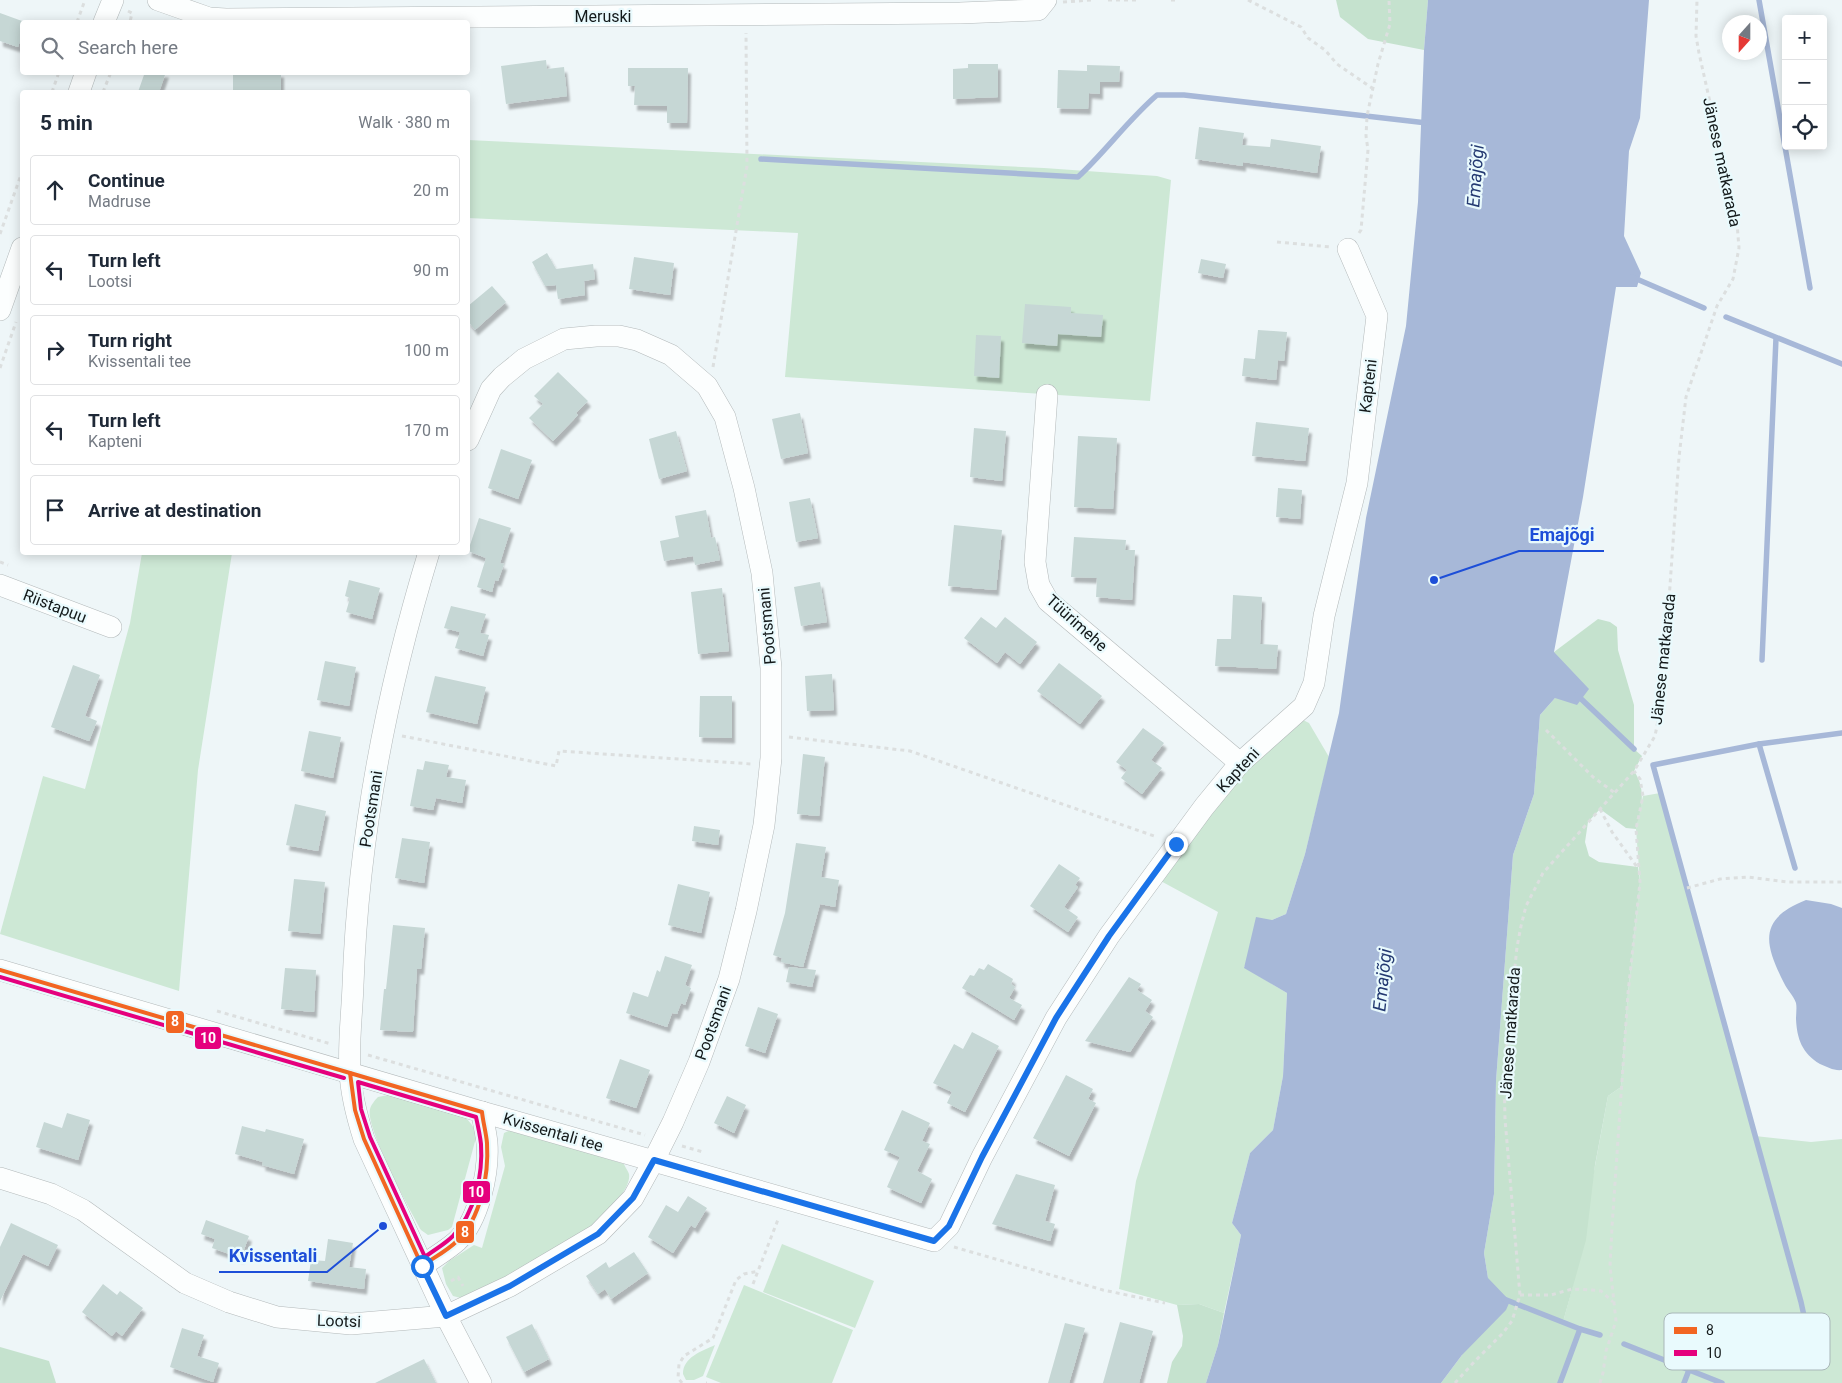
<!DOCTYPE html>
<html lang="en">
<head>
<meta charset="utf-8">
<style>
	:root { --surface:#fff; --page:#f6f6f7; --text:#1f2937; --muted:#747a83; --line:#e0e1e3 }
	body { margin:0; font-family:Roboto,sans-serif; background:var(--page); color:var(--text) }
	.controls { position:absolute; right:15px; top:15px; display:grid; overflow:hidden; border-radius:5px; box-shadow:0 2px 12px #0003 }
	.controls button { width:45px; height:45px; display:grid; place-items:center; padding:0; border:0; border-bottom:1px solid var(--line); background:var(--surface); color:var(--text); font:25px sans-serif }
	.compass { position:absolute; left:1722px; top:15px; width:45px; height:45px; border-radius:50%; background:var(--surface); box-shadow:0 2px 12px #0003; rotate:201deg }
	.stop { position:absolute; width:15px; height:15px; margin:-11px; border:4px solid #1a73e8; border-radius:50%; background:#fff }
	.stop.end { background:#1a73e8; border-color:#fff; box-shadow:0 1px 5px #0008 }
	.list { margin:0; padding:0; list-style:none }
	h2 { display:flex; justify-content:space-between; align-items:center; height:65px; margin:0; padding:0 20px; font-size:21px }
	h2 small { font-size:16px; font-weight:400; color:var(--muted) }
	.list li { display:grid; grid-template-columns:32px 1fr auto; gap:15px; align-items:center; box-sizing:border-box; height:70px; margin:0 10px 10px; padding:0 10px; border:1px solid var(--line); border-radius:5px }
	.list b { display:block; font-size:19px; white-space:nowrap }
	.list p { margin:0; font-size:16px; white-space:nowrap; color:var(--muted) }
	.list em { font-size:16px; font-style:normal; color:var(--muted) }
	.icon { flex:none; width:28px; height:28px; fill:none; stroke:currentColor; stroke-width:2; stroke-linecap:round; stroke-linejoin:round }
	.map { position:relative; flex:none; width:1842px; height:1383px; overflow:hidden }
	.search { position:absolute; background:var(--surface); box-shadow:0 2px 12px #0003; left:20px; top:20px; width:450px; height:55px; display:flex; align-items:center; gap:12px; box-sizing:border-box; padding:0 18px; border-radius:5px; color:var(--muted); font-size:19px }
	.panel { position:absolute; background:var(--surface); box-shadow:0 2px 12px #0003; left:20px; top:90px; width:450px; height:465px; border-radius:5px }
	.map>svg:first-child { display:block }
	.green { fill:#cde8d5 }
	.forest { fill:#c5e2ce }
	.water { fill:#a7b8d8 }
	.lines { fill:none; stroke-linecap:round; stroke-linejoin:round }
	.stream { stroke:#a7b8d8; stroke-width:5.5 }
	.building { fill:#c6d7d5; filter:url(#shadow) }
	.minor-casing { stroke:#b3b9ba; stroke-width:22 }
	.path { stroke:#dcdfdf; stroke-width:3; stroke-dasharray:4 4; stroke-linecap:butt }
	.minor { stroke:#fcfefe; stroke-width:21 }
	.bus-1-casing { stroke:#e9fafd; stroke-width:8 }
	.bus-2-casing { stroke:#e9fafd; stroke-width:8 }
	.bus-1 { stroke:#f26522; stroke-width:4 }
	.bus-2 { stroke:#e5007d; stroke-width:4 }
	.route { stroke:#1a73e8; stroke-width:6 }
	.labels { text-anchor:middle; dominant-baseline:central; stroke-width:4.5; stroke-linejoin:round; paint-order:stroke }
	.street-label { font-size:16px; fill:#141a1b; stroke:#e9fafd }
	.water-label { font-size:18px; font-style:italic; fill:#233971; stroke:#e9fafd }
	.key { fill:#e9fafd; stroke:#a9b7b9; stroke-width:1 }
	.key-label { font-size:14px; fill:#141a1b }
	.leader { fill:none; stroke:#1d4ed8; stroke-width:2 }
	.callout-dot { fill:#1d4ed8; stroke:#e9fafd; stroke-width:2 }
	.callout-label { font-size:18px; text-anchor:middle; font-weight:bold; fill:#1d4ed8; stroke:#e9fafd; stroke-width:4.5; stroke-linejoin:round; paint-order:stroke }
	.line-badge { stroke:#e9fafd; stroke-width:2 }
	.badge-label { font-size:14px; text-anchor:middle; font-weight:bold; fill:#fff }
</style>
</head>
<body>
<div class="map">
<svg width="1842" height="1383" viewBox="0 0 1842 1383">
	<defs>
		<filter id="shadow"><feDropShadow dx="3" dy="5.5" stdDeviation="1" flood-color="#0004"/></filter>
	</defs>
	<rect width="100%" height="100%" fill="#eef6f8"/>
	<g class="green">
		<polygon points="468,140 1044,168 1157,176 1171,180 1150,401 785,377 798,233 468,218"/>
		<polygon points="142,553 232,553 198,770 179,991 0,934 43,776 85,789 130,623"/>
		<polygon points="1299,718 1309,723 1329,757 1305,854 1286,914 1272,920 1244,967 1287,993 1283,1076 1273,1130 1250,1153 1232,1223 1241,1235 1224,1313 1199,1304 1177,1305 1119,1289 1136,1181 1218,912 1157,879 1244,770"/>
		<polygon points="1660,793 1755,1136 1811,1142 1842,1139 1842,1383 1560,1383 1580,1329 1563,1322 1572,1289 1608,1096 1621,1087 1628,993 1640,882 1636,829 1643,796"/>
		<path d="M388 1095 462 1113 472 1125 477 1134 452 1227 448 1230 428 1235 421 1230C410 1210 365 1127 370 1109 371 1105 375 1100 378 1097Z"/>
		<path d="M513 1129 624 1164C625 1167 628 1171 629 1174 633 1198 570 1244 551 1255 524 1272 493 1285 465 1299L453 1296 446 1284 442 1268 449 1261 474 1245 482 1248 505 1166 501 1147 504 1133Z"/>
		<polygon points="782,1244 874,1281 855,1328 763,1292"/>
		<polygon points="744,1285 853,1330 832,1383 721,1383 706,1377"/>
		<path d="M715 1345 703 1376 694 1380H686L683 1374C683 1357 702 1351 715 1345Z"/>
	</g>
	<g class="forest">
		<polygon points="1336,0 1428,0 1424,50 1368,39 1340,17"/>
		<path d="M1598 619 1610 622 1617 627 1618 650 1634 705V749L1642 756 1634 771C1647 790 1641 808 1636 829L1626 828 1600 809 1588 822 1585 842 1589 856 1599 862 1638 867 1640 882 1628 993 1621 1087 1608 1096 1595 1165 1586 1240 1563 1322 1580 1329 1560 1383H1441L1462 1355 1488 1278 1484 1253 1494 1194 1496 1081 1513 855 1534 794 1540 715 1555 698 1554 652Z"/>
		<polygon points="1199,1304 1224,1313 1218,1345 1206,1383 1167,1383 1172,1362 1182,1346 1183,1336 1177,1305"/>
		<polygon points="0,1347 49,1361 56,1383 0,1383"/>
	</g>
	<g class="water">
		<polygon points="1428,0 1649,0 1640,118 1629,151 1624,236 1641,273 1637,287 1616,287 1583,497 1554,652 1589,689 1577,705 1555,698 1540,715 1534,794 1513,855 1496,1081 1494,1194 1484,1253 1488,1278 1510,1301 1506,1310 1462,1355 1441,1383 1206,1383 1218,1345 1241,1235 1232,1223 1250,1153 1273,1130 1283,1076 1287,993 1244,968 1256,917 1272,920 1286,914 1305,854 1339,713 1366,518 1406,326 1418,202 1424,50"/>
		<path d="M1806 900 1831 904 1842 908V1070C1834 1071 1827 1067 1820 1064 1802 1053 1797 1039 1796 1019 1796 1014 1797 1008 1796 1003 1794 996 1787 990 1784 983 1764 943 1758 919 1806 900Z"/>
	</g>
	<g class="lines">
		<g class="stream">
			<polyline points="1759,0 1810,288"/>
			<path d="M761 159 1078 177C1106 151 1128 120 1157 95H1184L1427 123"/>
			<polyline points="1632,277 1704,308"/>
			<polyline points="1726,317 1842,364"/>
			<polyline points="1762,660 1776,338"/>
			<polyline points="1577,695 1634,749"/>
			<polyline points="1759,744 1795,868"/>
			<polyline points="1504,1299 1580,1329 1600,1335"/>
			<polyline points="1806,1325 1801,1302 1653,765 1759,744 1842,733"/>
			<polyline points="1624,1344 1722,1383"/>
			<polyline points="1560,1383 1580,1329"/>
			<polyline points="1684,1383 1689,1370"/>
		</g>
	</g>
	<g class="building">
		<polygon points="0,13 22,21 22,35 18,47 0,41"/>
		<polygon points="546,60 547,69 564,67 567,96 506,104 501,66"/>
		<polygon points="968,64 998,64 998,97 953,99 953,69 968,68"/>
		<polygon points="1087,65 1120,66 1119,82 1100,82 1100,94 1089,93 1088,109 1057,108 1058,70 1087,71"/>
		<polygon points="628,68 688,68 687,123 667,123 667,106 634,105 635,86 628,86"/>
		<polygon points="145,72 166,72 159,92 138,92"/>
		<rect x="233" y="72" width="48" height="20"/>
		<polygon points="1199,127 1244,133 1242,145 1270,147 1271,139 1321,146 1317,173 1243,162 1243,166 1195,159"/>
		<polygon points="547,253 556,269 593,264 595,279 584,281 585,295 558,299 556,285 545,286 532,262"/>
		<polygon points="634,257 674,263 670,295 629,289"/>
		<polygon points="1201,259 1226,264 1223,278 1198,273"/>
		<polygon points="492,286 506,302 475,330 468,321 468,306"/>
		<polygon points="1025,304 1071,307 1071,313 1103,315 1101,337 1058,334 1057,346 1022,343"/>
		<polygon points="1258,330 1287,332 1284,361 1278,360 1276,380 1242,376 1244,358 1255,359"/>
		<polygon points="976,335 1001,336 999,378 974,376"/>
		<polygon points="558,372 588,401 576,413 578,415 553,441 529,418 543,404 534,396"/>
		<polygon points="800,413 808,453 781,459 772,419"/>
		<polygon points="1256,422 1309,428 1305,461 1252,456"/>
		<polygon points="974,428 1006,431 1002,481 970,477"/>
		<polygon points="676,431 687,471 659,479 649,439"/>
		<polygon points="1078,436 1117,438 1113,509 1074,507"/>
		<polygon points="501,449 532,460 518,499 488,488"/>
		<polygon points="1278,488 1302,490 1300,519 1276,517"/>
		<polygon points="810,498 818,538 796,542 789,502"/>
		<polygon points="706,510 711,538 715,537 720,560 695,565 693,556 664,561 660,541 679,537 675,516"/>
		<polygon points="479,518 511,528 500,563 504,564 498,581 495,580 492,592 477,587 486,558 468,551"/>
		<polygon points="954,525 1002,530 996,590 948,586"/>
		<polygon points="1074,537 1126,540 1125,550 1135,550 1132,600 1096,597 1097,578 1071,577"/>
		<polygon points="349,580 380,588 372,619 346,612 350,598 345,596"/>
		<polygon points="820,582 827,622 801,626 794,587"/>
		<polygon points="722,588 729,651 698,654 691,592"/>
		<polygon points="1233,595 1262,597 1260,644 1278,645 1276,669 1215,666 1217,639 1231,639"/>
		<polygon points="451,606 486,614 480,633 489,635 483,656 455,648 460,632 444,628"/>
		<polygon points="981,617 996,628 1005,617 1037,642 1020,664 1005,652 997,663 964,638"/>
		<polygon points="325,661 356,667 349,706 317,700"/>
		<polygon points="1059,663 1102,696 1080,724 1037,691"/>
		<polygon points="73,665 100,675 85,716 97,721 89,741 51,727"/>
		<polygon points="832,674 834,710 807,711 805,676"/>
		<polygon points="435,676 486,687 477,724 426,712"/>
		<polygon points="700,696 732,696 732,738 699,737"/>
		<polygon points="1143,728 1164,743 1151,760 1162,768 1142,794 1121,778 1127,770 1116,762"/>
		<polygon points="309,731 341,737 333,778 301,771"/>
		<polygon points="803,754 825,757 819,816 797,814"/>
		<polygon points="425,761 449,765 446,777 466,780 462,803 436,798 433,810 410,806 417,769 423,770"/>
		<polygon points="295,804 326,811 318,851 286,845"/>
		<polygon points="694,826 720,830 718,845 692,841"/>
		<polygon points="402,838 430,842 424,883 395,878"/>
		<polygon points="796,843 826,847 821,877 839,880 835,907 820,904 803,967 781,962 782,958 773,955 785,913"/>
		<polygon points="1059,864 1080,878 1075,885 1078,887 1064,907 1078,917 1068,932 1030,906"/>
		<polygon points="294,879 325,882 320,934 288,931"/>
		<polygon points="678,884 710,892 701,933 668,925"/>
		<polygon points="393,925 425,928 421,969 417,969 413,1032 380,1030 384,989 386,989"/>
		<polygon points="665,956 692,965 685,985 691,988 685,1005 681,1003 677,1014 672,1013 667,1027 626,1013 633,992 648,997 657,970 660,972"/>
		<polygon points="988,964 1013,979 1011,984 1015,987 1009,998 1022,1005 1014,1020 962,988 970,975 974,976 979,968 984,970"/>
		<polygon points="789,967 816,970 812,987 786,982"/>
		<polygon points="285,968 316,970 314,1012 281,1009"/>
		<polygon points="1129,977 1141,984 1137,990 1152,1000 1145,1011 1153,1017 1130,1052 1085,1041"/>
		<polygon points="758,1007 778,1014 765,1053 745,1046"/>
		<polygon points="972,1032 999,1046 965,1112 947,1103 952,1092 933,1083 954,1044 963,1049"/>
		<polygon points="620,1059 650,1070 636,1108 606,1098"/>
		<polygon points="1066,1075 1093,1089 1088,1099 1096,1103 1069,1156 1033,1138"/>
		<polygon points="727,1096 746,1105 734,1133 714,1123"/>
		<polygon points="902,1110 930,1123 922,1141 930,1144 917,1171 932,1179 921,1203 887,1187 900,1157 884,1150"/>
		<polygon points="67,1113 90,1120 78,1160 36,1147 44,1122 62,1128"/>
		<polygon points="242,1126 265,1132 266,1129 304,1139 294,1174 262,1165 263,1162 235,1154"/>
		<polygon points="1016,1174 1055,1185 1045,1221 1055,1224 1050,1241 992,1224"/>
		<polygon points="688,1196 707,1208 695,1228 691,1225 673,1253 648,1237 666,1205 678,1212"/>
		<polygon points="206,1220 249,1236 241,1258 212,1248 215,1239 201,1234"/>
		<polygon points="11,1223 58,1245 48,1266 23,1254 0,1301 0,1247"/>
		<polygon points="328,1239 353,1243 349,1267 366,1269 364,1289 308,1281 311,1260 325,1261"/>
		<polygon points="634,1252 648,1273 611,1299 605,1289 598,1294 586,1276 606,1262 609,1268"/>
		<polygon points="103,1284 117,1295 120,1291 143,1308 122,1336 116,1331 112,1336 82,1312"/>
		<polygon points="1120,1322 1153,1331 1139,1383 1103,1383"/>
		<polygon points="1065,1323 1085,1328 1073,1370 1069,1383 1048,1383"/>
		<polygon points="532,1324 549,1359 524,1372 506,1337"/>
		<polygon points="182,1328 204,1335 197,1356 219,1363 213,1382 170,1367"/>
		<polygon points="424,1359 436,1383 375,1383"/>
	</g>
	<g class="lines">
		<g class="minor-casing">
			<g id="minor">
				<polyline points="158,0 209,18 226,19 960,13 1038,10 1046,0"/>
				<polyline points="104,22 113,0"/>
				<polyline points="79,92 86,72"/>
				<polyline points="0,310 22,248"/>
				<polyline points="1047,395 1035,562 1039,585 1048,601 1240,763"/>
				<path d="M429 552C386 693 358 839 353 985 352 1014 348 1044 350 1072 351 1095 357 1117 364 1139L446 1316 481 1383"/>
				<polyline points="0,585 111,627"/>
				<polyline points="0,970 482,1112 934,1241 949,1226 982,1157 1056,1018 1109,936 1204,807 1240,763 1304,706 1314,683 1324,616 1357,483 1377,316 1348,249"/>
				<polyline points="0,1178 51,1194 83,1210 185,1283 229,1302 277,1317 351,1324 446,1316 510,1286 598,1234 633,1198 654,1160 673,1122 699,1062 729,979 746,911 764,825 771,758 771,668 762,573 744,488 725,417 707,386 671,355 637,340 619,336 596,336 564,339 524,359 502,377 491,389 468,440"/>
				<path d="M422 1266C433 1258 447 1250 457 1241 479 1220 489 1172 487 1143 486 1132 483 1122 482 1112"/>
			</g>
		</g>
		<g class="path">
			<polyline points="1108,0 1140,0"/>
			<polyline points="1171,0 1175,0"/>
			<polyline points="1248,0 1301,27 1308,38 1325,50 1337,64 1372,88"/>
			<polyline points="1063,2 1092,0"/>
			<polyline points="128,11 132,13 130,22"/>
			<polyline points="77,22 85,0"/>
			<polyline points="52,92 59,72"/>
			<polyline points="103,92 111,72"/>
			<polyline points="1359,233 1361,230 1368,150 1366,136 1367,116 1378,64 1390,24 1389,0"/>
			<polyline points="0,234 22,172"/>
			<polyline points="1277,242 1331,247"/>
			<polyline points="713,367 747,166 746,33"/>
			<polyline points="0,368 16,322"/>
			<polyline points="0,562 8,565"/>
			<polyline points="1546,730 1593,777 1615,793"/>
			<polyline points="402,736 556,766 559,751 752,764"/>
			<polyline points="789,737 910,751 1157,837"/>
			<polyline points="1600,809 1612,832 1637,867"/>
			<polyline points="1687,888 1720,879 1748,877 1787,882 1842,882"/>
			<polyline points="217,1011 331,1044"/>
			<polyline points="368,1055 645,1135"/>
			<polyline points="682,1146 703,1152"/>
			<polyline points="954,1247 1103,1290 1165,1303"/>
			<polyline points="451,1281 458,1277 463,1286"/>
			<polyline points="753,1284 779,1217"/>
			<polyline points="1520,1295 1551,1295 1572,1289 1592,1290 1601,1291 1613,1302"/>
			<polyline points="682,1383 678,1378 679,1364 684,1356 713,1338 736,1280 744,1274 759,1271"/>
			<polyline points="706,1383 707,1383"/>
			<polyline points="1455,1383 1475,1361 1503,1333 1512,1321 1520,1295 1505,1119 1504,1072 1517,947 1521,926 1526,906 1543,873 1634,771 1655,736 1662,700 1679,457 1686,397 1717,306 1733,279 1739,248 1737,223 1699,53 1696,36 1697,0"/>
			<polyline points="1600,1383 1603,1373 1606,1351 1616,1321 1610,1266 1612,1227 1628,993 1640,882 1636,829 1643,796 1640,779 1634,771"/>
		</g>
		<use href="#minor" class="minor"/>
		<g class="bus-1-casing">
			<g id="bus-1">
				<polyline points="0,970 350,1073"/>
				<path d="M350 1073 482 1112C483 1122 486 1132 487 1143 489 1175 481 1218 457 1241 447 1251 433 1258 422 1266L364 1139 355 1110Z"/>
			</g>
		</g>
		<g class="bus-2-casing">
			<g id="bus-2">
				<polyline points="0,977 344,1078"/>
				<path d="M358 1082 476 1117C478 1126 480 1135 481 1144 483 1174 475 1213 453 1236 445 1244 434 1250 425 1257L370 1137 361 1109Z"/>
			</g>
		</g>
		<use href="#bus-1" class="bus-1"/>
		<use href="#bus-2" class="bus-2"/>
	</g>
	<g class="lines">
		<polyline class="route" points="422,1266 446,1316 510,1286 598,1234 633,1198 654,1160 934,1241 949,1226 982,1157 1056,1018 1109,936 1176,844"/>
	</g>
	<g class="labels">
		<g class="street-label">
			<text x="603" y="16">Meruski</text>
			<text transform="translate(1722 162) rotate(78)">Jänese matkarada</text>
			<text transform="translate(1368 386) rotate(-83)">Kapteni</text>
			<text transform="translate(55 606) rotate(21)">Riistapuu</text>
			<text transform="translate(1077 623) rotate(42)">Tüürimehe</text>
			<text transform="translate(767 626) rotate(-95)">Pootsmani</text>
			<text transform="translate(1663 659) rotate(-84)">Jänese matkarada</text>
			<text transform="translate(1238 770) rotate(-47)">Kapteni</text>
			<text transform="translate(371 809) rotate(-81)">Pootsmani</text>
			<text transform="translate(713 1023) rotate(-70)">Pootsmani</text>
			<text transform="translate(1510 1033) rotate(-86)">Jänese matkarada</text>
			<text transform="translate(553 1132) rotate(16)">Kvissentali tee</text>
			<text transform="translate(339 1321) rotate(2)">Lootsi</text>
		</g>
		<g class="water-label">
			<text transform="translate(1475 176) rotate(-86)">Emajõgi</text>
			<text transform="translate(1382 980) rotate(-84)">Emajõgi</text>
		</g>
	</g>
	<rect x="1664" y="1313" width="166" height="57" rx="8" class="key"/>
	<rect x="1674" y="1327" width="23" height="7" fill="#f26522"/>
	<rect x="1674" y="1350" width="23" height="6" fill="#e5007d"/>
	<g class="key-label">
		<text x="1706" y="1335">8</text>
		<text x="1706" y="1358">10</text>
	</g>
	<path class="leader" d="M1434 580L1519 551H1604M383 1226L327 1272H219"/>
	<g class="callout-dot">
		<circle cx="1434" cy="580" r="5"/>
		<circle cx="383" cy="1226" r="5"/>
	</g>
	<g class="callout-label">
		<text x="1562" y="541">Emajõgi</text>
		<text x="273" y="1262">Kvissentali</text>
	</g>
	<g class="line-badge">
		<rect x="165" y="1010" width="20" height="24" rx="5" fill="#f26522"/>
		<rect x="194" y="1026" width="28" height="24" rx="5" fill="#e5007d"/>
		<rect x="462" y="1180" width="29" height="24" rx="5" fill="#e5007d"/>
		<rect x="455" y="1220" width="20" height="24" rx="5" fill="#f26522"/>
	</g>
	<g class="badge-label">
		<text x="175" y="1026">8</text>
		<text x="208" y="1043">10</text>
		<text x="476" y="1197">10</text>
		<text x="465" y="1237">8</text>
	</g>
</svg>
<div class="controls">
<button>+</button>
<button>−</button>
<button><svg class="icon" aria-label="locate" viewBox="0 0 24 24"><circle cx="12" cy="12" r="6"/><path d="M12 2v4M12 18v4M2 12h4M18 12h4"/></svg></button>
</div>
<svg class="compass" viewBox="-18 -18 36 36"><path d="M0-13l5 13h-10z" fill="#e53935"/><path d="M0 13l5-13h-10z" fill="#747a83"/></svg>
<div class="stop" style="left:422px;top:1266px"></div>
<div class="stop end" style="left:1176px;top:844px"></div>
<div class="search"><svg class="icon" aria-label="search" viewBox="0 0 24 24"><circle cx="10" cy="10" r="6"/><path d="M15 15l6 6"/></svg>Search here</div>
<section class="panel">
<h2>5 min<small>Walk · 380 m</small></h2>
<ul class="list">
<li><svg class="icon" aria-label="ahead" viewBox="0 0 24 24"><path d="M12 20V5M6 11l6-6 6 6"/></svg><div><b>Continue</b><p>Madruse</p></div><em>20 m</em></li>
<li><svg class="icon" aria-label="left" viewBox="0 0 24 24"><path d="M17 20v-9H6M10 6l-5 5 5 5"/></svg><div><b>Turn left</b><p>Lootsi</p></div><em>90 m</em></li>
<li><svg class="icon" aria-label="right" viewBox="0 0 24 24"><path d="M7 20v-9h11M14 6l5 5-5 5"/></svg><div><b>Turn right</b><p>Kvissentali tee</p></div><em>100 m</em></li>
<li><svg class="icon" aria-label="left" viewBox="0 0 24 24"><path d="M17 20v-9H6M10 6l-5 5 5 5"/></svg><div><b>Turn left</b><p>Kapteni</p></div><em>170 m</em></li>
<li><svg class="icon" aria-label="arrive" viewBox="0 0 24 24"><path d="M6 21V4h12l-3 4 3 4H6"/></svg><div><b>Arrive at destination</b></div></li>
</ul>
</section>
</div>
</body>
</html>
